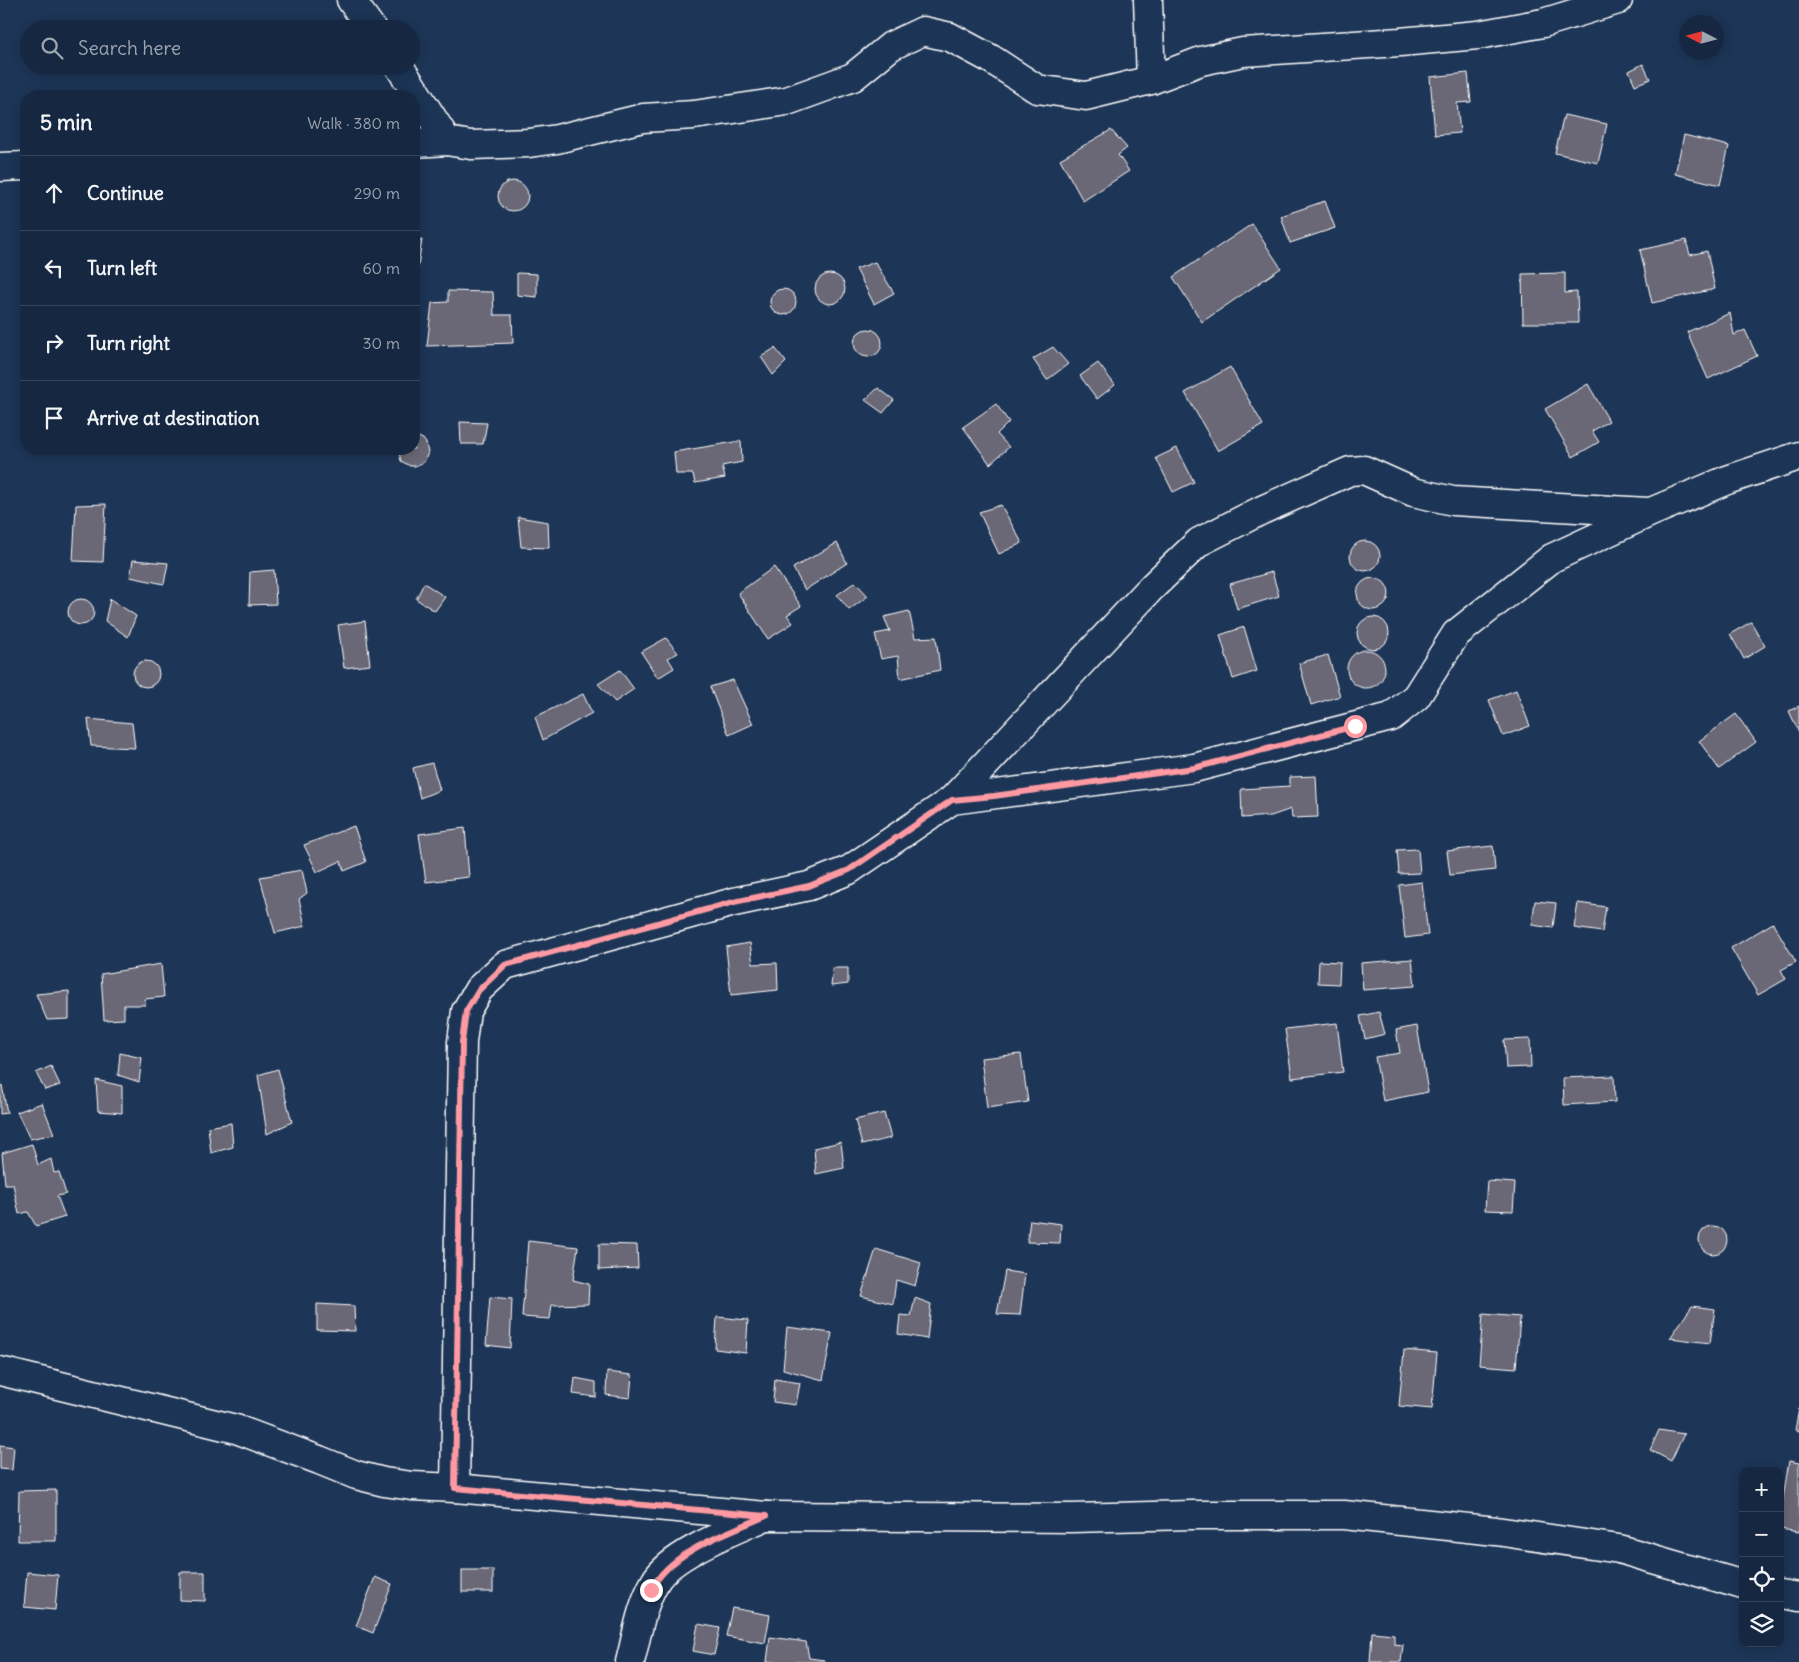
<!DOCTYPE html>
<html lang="en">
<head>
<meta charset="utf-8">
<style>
	:root { --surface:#162841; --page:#1f3048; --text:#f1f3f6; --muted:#9ea6b1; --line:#35445a }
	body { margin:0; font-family:Delius,sans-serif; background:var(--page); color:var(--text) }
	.controls { position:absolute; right:15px; bottom:15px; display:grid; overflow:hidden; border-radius:10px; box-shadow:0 2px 12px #0003 }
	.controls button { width:45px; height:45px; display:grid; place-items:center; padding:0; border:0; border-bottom:1px solid var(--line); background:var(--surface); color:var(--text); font:25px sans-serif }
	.compass { position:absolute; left:1679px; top:15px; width:45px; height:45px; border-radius:50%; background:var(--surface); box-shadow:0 2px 12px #0003; rotate:276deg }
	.stop { position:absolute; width:15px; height:15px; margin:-11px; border:4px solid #ff9aa2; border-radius:50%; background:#fff }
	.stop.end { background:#ff9aa2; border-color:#fff; box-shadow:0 1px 5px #0008 }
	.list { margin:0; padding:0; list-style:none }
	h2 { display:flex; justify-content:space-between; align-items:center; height:65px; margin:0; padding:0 20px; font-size:21px }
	h2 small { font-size:16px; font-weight:400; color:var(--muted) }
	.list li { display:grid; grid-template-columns:32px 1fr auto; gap:15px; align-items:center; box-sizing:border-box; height:75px; padding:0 20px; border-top:1px solid var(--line) }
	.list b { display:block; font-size:19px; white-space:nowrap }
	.list em { font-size:16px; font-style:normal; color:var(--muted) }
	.icon { flex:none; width:28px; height:28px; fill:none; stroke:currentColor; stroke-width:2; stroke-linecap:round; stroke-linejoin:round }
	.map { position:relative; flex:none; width:1799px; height:1662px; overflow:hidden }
	.search { position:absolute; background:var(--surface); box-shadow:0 2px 12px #0003; left:20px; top:20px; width:400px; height:55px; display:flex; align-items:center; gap:12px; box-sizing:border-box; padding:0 18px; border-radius:28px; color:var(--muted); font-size:19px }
	.panel { position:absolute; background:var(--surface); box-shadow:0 2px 12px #0003; left:20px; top:90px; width:400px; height:365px; border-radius:20px }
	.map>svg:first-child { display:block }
	.building { fill:#6b6776; stroke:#fff }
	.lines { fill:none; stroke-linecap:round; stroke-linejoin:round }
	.minor-casing { stroke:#fff; stroke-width:31 }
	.minor { stroke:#1d3557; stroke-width:28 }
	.route { stroke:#ff9aa2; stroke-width:6 }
</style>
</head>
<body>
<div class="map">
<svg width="1799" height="1662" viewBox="0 0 1799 1662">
	<rect width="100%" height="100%" fill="#1d3557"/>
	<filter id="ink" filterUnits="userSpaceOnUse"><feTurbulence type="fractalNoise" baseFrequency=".02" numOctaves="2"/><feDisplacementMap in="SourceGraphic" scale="10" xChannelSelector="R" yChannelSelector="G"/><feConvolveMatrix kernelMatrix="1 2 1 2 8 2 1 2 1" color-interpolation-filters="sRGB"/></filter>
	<g filter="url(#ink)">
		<g class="building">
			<polygon points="1643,64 1650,79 1635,85 1629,71"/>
			<polygon points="1468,73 1471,102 1457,103 1460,133 1435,135 1430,77"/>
			<polygon points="1564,115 1607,124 1598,163 1555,153"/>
			<polygon points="1111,130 1127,148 1118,155 1129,171 1083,201 1060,159"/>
			<polygon points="1684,135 1729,146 1720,185 1675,174"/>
			<circle cx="513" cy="196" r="15"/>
			<polygon points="1325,201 1335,228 1290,243 1281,216"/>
			<polygon points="1252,224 1281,268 1202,322 1173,277"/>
			<polygon points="414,239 422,240 414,293"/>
			<polygon points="1686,240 1690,255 1707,251 1715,289 1652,303 1640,250"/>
			<polygon points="875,262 894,293 874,304 856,269"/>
			<polygon points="517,273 537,274 537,297 517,295"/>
			<polygon points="1565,273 1565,293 1577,292 1578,323 1523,323 1522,274"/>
			<circle cx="830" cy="289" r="15"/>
			<circle cx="783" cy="302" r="13"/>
			<polygon points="448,291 493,292 494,315 512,315 513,343 427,346 432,303 448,302"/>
			<polygon points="1730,313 1734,335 1745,330 1757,356 1708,379 1687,332"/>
			<circle cx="868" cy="343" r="14"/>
			<polygon points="1053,347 1068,364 1047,380 1033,359"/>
			<polygon points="775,348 786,362 773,375 761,357"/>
			<polygon points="1098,363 1115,385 1097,399 1080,376"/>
			<polygon points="1230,367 1263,425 1218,451 1185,393"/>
			<polygon points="1588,384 1609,421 1592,431 1599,442 1573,457 1545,409"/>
			<polygon points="878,388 894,400 883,413 865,400"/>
			<polygon points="996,404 1009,422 997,434 1009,447 990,464 963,427"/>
			<polygon points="460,422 487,423 483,444 461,444"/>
			<polygon points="414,435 423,439 426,443 428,453 424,462 415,466 410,466 401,461 398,449 414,449"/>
			<polygon points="741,441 742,462 722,466 725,478 695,483 693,474 676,474 674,452"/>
			<polygon points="1177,448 1194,482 1173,492 1156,458"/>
			<polygon points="106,504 103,562 73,561 76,505"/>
			<polygon points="1001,505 1022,543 999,554 979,512"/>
			<polygon points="518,517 548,522 549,548 521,547"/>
			<circle cx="1365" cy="556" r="15"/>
			<polygon points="837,543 847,563 805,590 793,568"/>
			<polygon points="133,560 168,563 164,584 130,577"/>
			<polygon points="774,567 801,606 787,615 793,623 768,639 738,593"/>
			<polygon points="274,570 276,604 249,605 250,572"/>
			<polygon points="1272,572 1279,596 1237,609 1230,584"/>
			<circle cx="1373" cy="594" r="16"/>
			<polygon points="855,582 868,596 849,610 837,595"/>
			<polygon points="424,583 445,597 435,611 416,599"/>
			<circle cx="81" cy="612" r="13"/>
			<polygon points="110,599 136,616 128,637 105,621"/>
			<polygon points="909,611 915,638 936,637 940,670 900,679 898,656 881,659 875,634 890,631 884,617"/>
			<circle cx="1373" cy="633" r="16"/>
			<polygon points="365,621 370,665 344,668 338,625"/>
			<polygon points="1751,622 1765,646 1744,659 1730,634"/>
			<polygon points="1244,627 1257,671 1233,679 1220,635"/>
			<polygon points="666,638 678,653 668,658 674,668 658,678 641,652"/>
			<circle cx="1366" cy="669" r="19"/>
			<polygon points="1328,655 1340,696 1311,705 1299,663"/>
			<circle cx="146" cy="674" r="13"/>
			<polygon points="620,670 634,689 615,702 598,684"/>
			<polygon points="733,680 753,724 729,735 710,687"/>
			<polygon points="1516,690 1530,726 1503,736 1489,700"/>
			<polygon points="583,694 592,713 543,740 535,717"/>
			<polygon points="1799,706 1799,732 1789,711"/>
			<polygon points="1736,714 1756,742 1719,769 1699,741"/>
			<polygon points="88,719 132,723 135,748 91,746"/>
			<polygon points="432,763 440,790 420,798 413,768"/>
			<polygon points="1316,776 1318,817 1292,818 1291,809 1271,816 1242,818 1241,789 1290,786 1290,777"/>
			<polygon points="354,826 366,862 344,871 341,861 317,872 304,845"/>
			<polygon points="465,828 469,877 426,882 419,834"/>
			<polygon points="1493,846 1495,870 1450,875 1447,851"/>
			<polygon points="1418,849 1420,873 1399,874 1397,850"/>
			<polygon points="302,870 307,893 299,899 305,926 275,933 260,877"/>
			<polygon points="1422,882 1428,935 1405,938 1399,885"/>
			<polygon points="1535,901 1556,903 1553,928 1532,925"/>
			<polygon points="1578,903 1606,907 1602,932 1574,928"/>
			<polygon points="1773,923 1796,962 1781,970 1786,979 1758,995 1731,948"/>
			<polygon points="750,943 753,964 777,963 778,990 731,995 726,947"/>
			<polygon points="1412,959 1415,986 1363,990 1361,963"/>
			<polygon points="1319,961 1340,962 1339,984 1318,983"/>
			<polygon points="161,964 164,997 145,999 145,1005 124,1005 124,1019 104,1020 101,974"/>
			<polygon points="833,968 848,968 848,984 831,986"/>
			<polygon points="69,991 69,1019 47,1020 36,994"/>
			<polygon points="1379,1012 1385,1034 1365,1039 1360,1016"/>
			<polygon points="1337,1023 1343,1072 1292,1078 1285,1029"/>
			<polygon points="1417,1026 1428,1092 1383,1101 1375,1057 1400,1053 1396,1030"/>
			<polygon points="1530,1039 1531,1067 1506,1068 1504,1040"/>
			<polygon points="120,1053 142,1058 139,1082 118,1075"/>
			<polygon points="1021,1054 1028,1102 987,1108 981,1058"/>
			<polygon points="51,1066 60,1085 45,1090 36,1073"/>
			<polygon points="278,1069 292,1122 267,1134 258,1075"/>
			<polygon points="1614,1076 1615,1102 1564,1105 1563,1078"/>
			<polygon points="96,1080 122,1086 122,1113 98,1111"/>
			<polygon points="0,1085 2,1085 7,1113 0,1114"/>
			<polygon points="42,1103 54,1134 30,1139 17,1112"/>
			<polygon points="884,1113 891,1138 862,1145 855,1120"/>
			<polygon points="231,1123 233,1147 211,1153 208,1127"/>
			<polygon points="841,1142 844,1168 816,1174 814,1148"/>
			<polygon points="32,1144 38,1165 51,1159 54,1173 59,1172 66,1194 57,1196 65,1217 36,1226 28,1212 19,1214 13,1184 5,1184 2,1153"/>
			<polygon points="1487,1181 1515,1183 1513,1211 1485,1210"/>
			<polygon points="1030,1220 1061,1224 1060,1243 1027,1242"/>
			<circle cx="1713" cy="1240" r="14"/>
			<polygon points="528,1241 578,1247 573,1280 589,1284 588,1304 552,1305 550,1319 522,1317"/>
			<polygon points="599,1244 637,1245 638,1268 599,1270"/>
			<polygon points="876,1249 921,1263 915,1286 896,1280 893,1304 861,1296"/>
			<polygon points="1005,1271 1025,1274 1020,1315 997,1314"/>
			<polygon points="490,1297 512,1299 510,1348 486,1345"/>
			<polygon points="915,1298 931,1304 927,1339 898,1334 900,1315 911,1316"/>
			<polygon points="317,1304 354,1306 355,1331 317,1330"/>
			<polygon points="1692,1306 1715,1309 1710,1343 1670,1338"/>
			<polygon points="1483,1314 1520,1317 1516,1368 1479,1365"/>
			<polygon points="717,1317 748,1320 746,1353 715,1349"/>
			<polygon points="787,1327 832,1333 823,1380 783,1369"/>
			<polygon points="1404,1350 1437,1353 1432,1409 1399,1406"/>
			<polygon points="607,1372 632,1375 630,1398 606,1395"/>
			<polygon points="575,1378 596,1382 596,1397 573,1394"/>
			<polygon points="775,1379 800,1383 796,1405 773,1402"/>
			<polygon points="1799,1409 1799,1431 1795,1430"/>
			<polygon points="1659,1430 1684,1434 1671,1461 1650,1450"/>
			<polygon points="0,1445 14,1447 12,1470 0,1469"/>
			<polygon points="1789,1461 1799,1463 1799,1532 1780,1529 1780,1518"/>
			<polygon points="56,1490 56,1541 18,1541 19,1491"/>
			<rect x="462" y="1570" width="31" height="22"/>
			<polygon points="27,1572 58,1575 55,1610 24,1607"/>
			<polygon points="180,1572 205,1572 205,1601 180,1600"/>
			<polygon points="375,1577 392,1584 373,1633 356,1626"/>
			<polygon points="732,1608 770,1615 765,1643 726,1636"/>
			<polygon points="698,1624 720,1628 714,1655 693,1651"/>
			<polygon points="1372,1632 1394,1634 1394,1644 1403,1645 1401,1662 1370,1662"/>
			<polygon points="770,1637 806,1642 809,1658 824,1660 823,1662 767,1662"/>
		</g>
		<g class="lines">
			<g class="minor-casing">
				<g id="minor">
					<polyline points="351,0 372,29"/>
					<polyline points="1148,0 1151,80"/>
					<polyline points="399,66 447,141"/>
					<polyline points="414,143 447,141 471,145 529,143 557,139 643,118 694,115 787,101 853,77 891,46 923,31 950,37 991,59 1037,89 1086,96 1151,80 1201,61 1243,52 1400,42 1478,35 1543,23 1618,0"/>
					<polyline points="0,167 26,166"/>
					<polyline points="952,800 1152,587 1199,542 1262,510 1350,471 1364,470 1413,492 1453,501 1648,512"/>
					<path d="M0 1371 236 1429 319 1460 356 1475 384 1482 412 1486 455 1488 766 1516C737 1529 670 1554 655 1582 641 1606 637 1635 630 1662"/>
					<polyline points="455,1488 462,1042 466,1011 479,989 505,965 734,902 809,886 849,870 952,800 1194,768 1391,717 1416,697 1456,634 1552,558 1651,512 1727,480 1799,456"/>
					<polyline points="766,1516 1071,1518 1192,1515 1344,1515 1496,1531 1619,1549 1743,1585"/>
					<polyline points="1780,1594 1799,1597"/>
				</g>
			</g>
			<use href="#minor" class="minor"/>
		</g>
	</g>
	<g class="lines" filter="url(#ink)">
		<path class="route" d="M651 1590C670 1551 728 1533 766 1516L455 1488 462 1042 466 1011 479 990 505 965 734 902 809 886 849 870 952 800 994 796 1194 768 1355 726"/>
	</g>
</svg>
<div class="controls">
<button>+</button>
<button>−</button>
<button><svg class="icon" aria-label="locate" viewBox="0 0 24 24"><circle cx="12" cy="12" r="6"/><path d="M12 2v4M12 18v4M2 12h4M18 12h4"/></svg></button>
<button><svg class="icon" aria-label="layers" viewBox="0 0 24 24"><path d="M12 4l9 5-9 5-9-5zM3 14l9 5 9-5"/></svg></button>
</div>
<svg class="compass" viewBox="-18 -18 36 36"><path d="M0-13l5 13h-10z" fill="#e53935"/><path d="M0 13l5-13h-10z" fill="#9ea6b1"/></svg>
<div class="stop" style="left:1355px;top:726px"></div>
<div class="stop end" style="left:651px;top:1590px"></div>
<div class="search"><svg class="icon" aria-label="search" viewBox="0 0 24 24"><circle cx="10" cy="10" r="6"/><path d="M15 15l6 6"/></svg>Search here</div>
<section class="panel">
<h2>5 min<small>Walk · 380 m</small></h2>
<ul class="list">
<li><svg class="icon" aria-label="ahead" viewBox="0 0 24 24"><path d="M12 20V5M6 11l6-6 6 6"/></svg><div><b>Continue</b></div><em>290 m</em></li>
<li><svg class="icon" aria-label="left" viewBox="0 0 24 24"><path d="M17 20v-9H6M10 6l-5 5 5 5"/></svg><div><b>Turn left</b></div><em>60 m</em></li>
<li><svg class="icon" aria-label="right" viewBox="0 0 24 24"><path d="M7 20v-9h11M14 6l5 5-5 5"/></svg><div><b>Turn right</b></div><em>30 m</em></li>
<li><svg class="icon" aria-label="arrive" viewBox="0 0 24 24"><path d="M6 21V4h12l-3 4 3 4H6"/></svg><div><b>Arrive at destination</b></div></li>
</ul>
</section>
</div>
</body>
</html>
